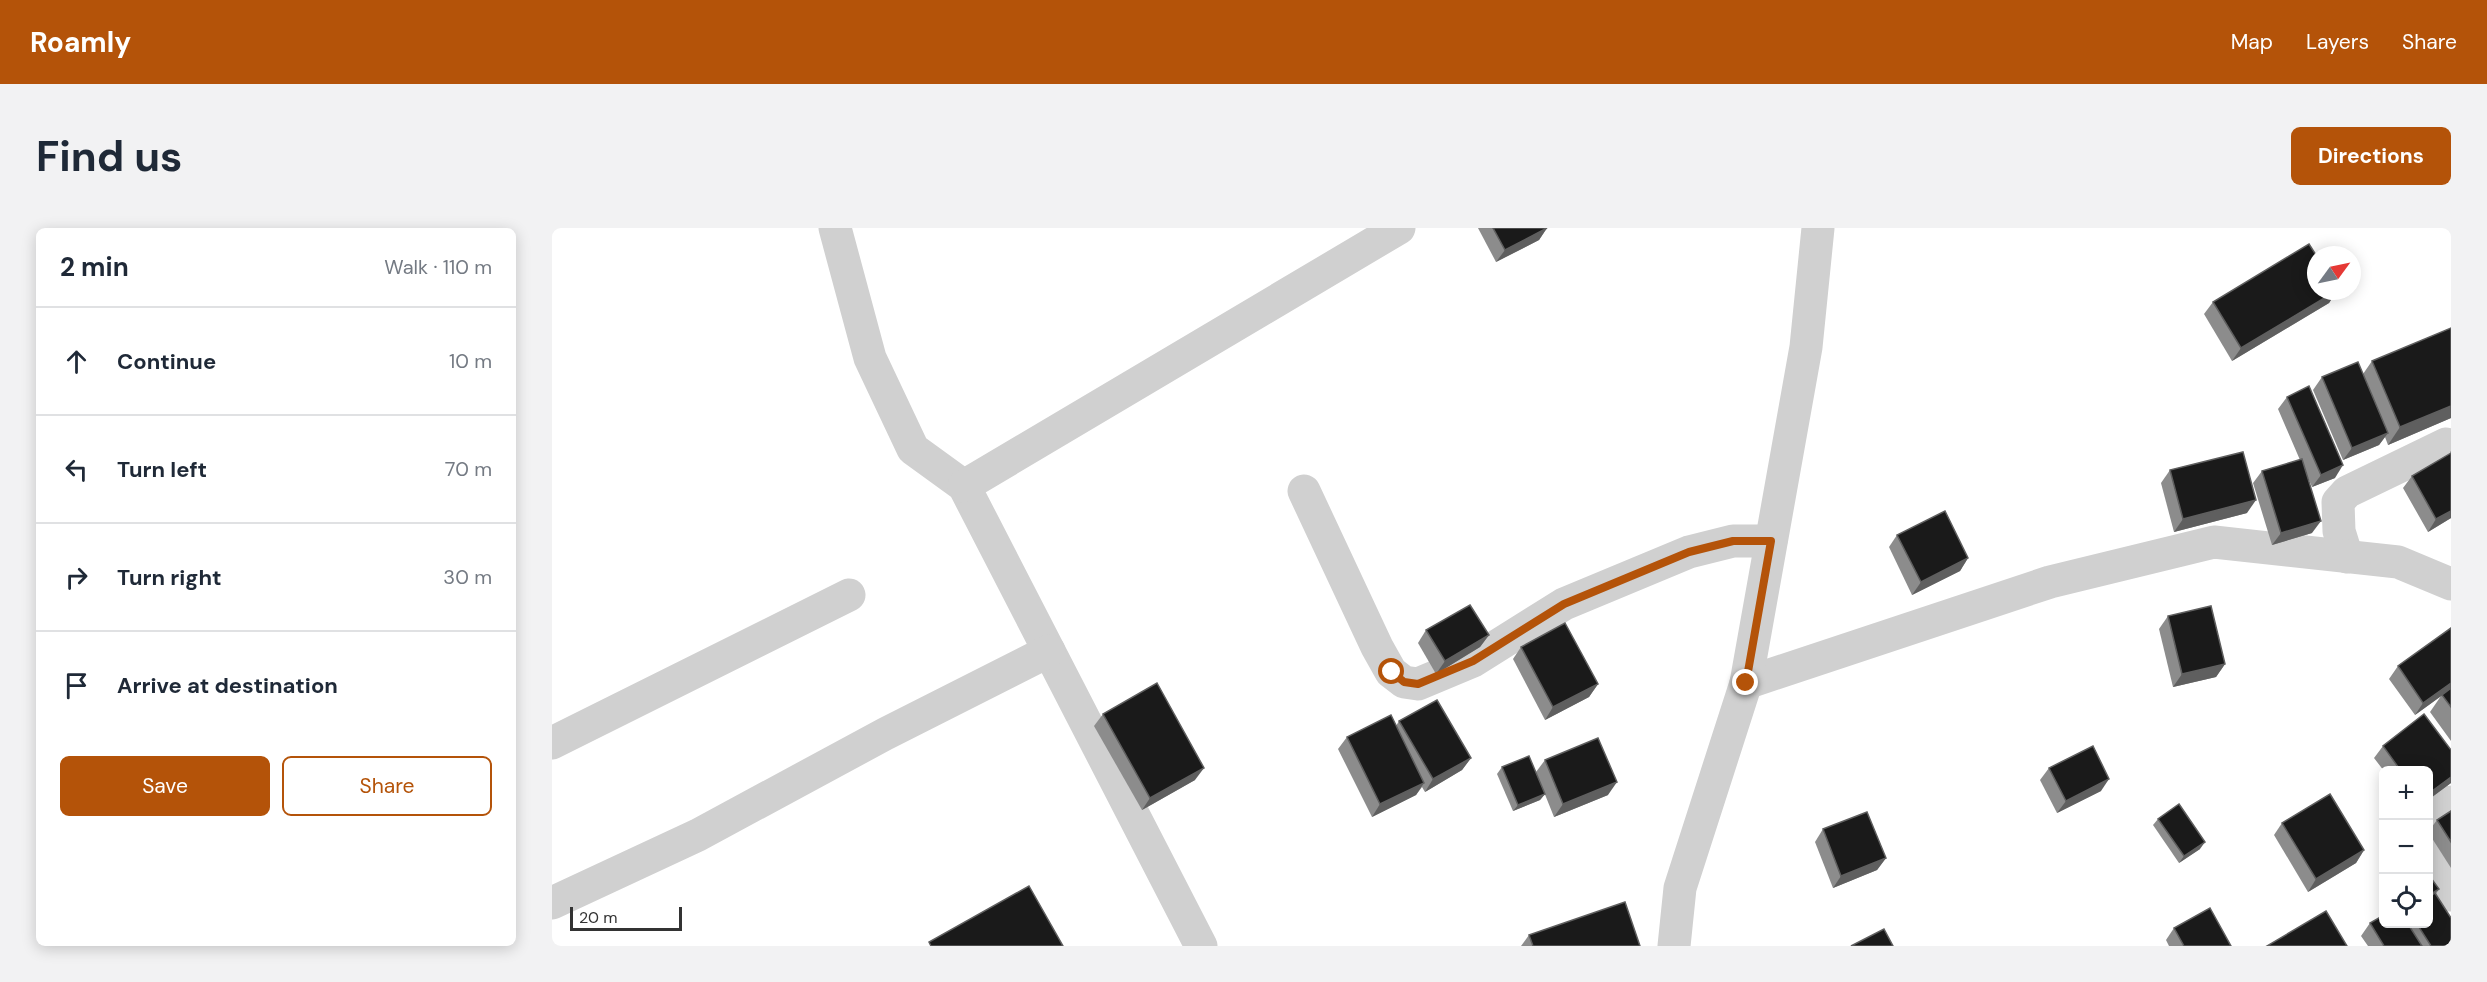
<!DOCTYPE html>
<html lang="en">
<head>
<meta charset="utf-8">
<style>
	:root { --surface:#fff; --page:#f2f2f3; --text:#1f2937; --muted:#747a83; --line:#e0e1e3; --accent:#b45309 }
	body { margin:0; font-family:"DM Sans",sans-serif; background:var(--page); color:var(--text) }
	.controls { position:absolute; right:18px; bottom:18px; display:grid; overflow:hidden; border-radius:9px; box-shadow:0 3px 15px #0003 }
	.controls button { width:54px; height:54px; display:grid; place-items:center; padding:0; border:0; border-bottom:2px solid var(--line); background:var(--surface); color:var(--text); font:30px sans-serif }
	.compass { position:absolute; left:1755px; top:18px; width:54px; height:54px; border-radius:50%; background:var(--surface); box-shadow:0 3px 15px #0003; rotate:57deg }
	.scale { position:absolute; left:18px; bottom:15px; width:112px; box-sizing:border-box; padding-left:6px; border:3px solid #333; border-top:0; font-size:16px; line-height:21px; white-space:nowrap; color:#333; -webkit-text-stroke:4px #fff; paint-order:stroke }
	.stop { position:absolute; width:18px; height:18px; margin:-14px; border:4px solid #b45309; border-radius:50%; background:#fff }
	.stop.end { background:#b45309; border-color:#fff; box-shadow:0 2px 6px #0008 }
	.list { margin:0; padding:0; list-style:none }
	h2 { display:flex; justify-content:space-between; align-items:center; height:78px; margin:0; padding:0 24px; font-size:26px }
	h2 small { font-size:20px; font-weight:400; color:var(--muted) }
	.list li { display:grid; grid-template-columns:39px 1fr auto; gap:18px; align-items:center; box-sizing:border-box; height:108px; padding:0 24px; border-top:2px solid var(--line) }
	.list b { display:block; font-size:22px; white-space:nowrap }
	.list em { font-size:20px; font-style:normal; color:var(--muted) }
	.actions { display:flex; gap:12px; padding:18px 24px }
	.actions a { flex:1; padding:14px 0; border:2px solid var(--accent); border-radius:9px; text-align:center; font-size:21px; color:var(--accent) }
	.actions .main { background:var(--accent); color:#fff }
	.icon { flex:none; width:33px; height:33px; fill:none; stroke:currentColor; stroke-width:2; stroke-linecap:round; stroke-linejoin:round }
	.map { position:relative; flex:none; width:1899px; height:718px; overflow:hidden; border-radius:9px }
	header { display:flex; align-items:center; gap:36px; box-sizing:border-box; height:84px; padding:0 30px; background:var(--accent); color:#fff }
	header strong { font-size:28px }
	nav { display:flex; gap:33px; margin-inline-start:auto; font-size:21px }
	.intro { display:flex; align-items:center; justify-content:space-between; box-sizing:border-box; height:144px; padding:0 36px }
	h1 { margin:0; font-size:42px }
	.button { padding:15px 27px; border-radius:9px; background:var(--accent); color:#fff; font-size:21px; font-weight:700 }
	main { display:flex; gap:36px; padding:0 36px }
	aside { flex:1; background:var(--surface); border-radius:9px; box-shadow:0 3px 15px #0003 }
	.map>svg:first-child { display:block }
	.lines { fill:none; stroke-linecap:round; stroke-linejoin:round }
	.minor { stroke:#d0d0d0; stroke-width:33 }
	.wall { fill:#8c8c8c }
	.shaded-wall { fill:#5f5f5f }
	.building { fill:#1a1a1a; stroke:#5f5f5f; stroke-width:1.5 }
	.route { stroke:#b45309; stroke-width:8 }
</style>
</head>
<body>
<header>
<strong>Roamly</strong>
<nav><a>Map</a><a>Layers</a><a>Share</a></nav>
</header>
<div class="intro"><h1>Find us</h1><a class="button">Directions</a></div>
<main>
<aside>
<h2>2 min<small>Walk · 110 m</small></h2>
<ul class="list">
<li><svg class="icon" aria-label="ahead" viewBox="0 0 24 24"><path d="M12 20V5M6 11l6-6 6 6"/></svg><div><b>Continue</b></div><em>10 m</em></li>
<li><svg class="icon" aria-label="left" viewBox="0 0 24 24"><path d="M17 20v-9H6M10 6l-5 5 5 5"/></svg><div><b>Turn left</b></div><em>70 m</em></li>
<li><svg class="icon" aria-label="right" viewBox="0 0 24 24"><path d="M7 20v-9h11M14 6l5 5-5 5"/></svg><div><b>Turn right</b></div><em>30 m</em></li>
<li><svg class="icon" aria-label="arrive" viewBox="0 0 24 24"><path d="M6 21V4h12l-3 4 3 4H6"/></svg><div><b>Arrive at destination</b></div></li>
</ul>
<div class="actions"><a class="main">Save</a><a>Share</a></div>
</aside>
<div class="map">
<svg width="1899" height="718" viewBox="0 0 1899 718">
	<rect width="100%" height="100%" fill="#fff"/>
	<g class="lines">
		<g class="minor">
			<polyline points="283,0 318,130 361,221 412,258 649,718"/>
			<polyline points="412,258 847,0"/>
			<polyline points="752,263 825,419 839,444 852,454 866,456 921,433 1012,376 1137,324 1181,313 1219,313"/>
			<polyline points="1795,329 1787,303 1786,274 1795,264 1894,216"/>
			<polyline points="1194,455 1498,354 1662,314 1846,334 1899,356"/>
			<polyline points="0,515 297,367"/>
			<polyline points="1876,591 1899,574"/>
			<polyline points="1876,626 1899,667"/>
			<polyline points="0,675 146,607 333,506 497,423"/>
			<polyline points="1122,718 1128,660 1194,455 1254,119 1266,0"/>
		</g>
	</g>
	<g class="wall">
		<polygon points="926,0 995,0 987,12 944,34"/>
		<polygon points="1785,63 1777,75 1680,133 1652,86 1661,74"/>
		<polygon points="1820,133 1899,190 1836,217 1833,209 1827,217 1791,232 1761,162 1770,149 1811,146"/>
		<polygon points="1735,169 1783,250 1760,259 1756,250 1760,305 1720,317 1701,255 1710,243 1748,232 1726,181"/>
		<polygon points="1899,223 1899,290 1876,304 1851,260 1860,248 1899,225 1898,224"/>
		<polygon points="1618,242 1695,285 1622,304 1609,255"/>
		<polygon points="1345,307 1416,330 1408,343 1360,367 1337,319"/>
		<polygon points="1616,388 1673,436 1664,449 1621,459 1607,401"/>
		<polygon points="1899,400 1899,513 1878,484 1889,468 1863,487 1837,451 1846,438"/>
		<polygon points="874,402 937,407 928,419 884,446 866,415"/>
		<polygon points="969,419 1046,456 1037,469 993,492 961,431"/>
		<polygon points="551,486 643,552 590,582 542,498"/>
		<polygon points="1872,486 1899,522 1899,555 1876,572 1876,543 1832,543 1822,530 1831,518"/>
		<polygon points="847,493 919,530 910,542 873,564 870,559 864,567 820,589 786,521 795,509 844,498"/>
		<polygon points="993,532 1056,567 1002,589 984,544"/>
		<polygon points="950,539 993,566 988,572 961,583 945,546"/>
		<polygon points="1497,540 1549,563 1505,585 1488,552"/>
		<polygon points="1899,583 1899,640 1876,604 1885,592"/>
		<polygon points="1606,591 1648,621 1627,635 1601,597"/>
		<polygon points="1730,595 1812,622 1804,635 1756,664 1722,607"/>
		<polygon points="1271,601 1334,630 1325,642 1281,660 1263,614"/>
		<polygon points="1876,646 1887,661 1884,666 1899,718 1816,718 1809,708 1818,695 1876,696"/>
		<polygon points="1622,700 1679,718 1617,718 1614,712"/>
		<polygon points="977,707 1088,718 969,718"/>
	</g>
	<g class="shaded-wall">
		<polygon points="995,0 987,12 944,34 953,22"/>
		<polygon points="1785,63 1777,75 1680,133 1689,120"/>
		<polygon points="1899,178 1899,190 1836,217 1848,199"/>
		<polygon points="1836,205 1827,217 1791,232 1800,220"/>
		<polygon points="1791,237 1783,250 1760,259 1769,247"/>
		<polygon points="1704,272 1695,285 1622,304 1631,291"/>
		<polygon points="1899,283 1899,290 1876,304 1884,291"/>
		<polygon points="1769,293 1760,305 1720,317 1729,305"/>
		<polygon points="1416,330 1408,343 1360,367 1369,354"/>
		<polygon points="937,407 928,419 884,446 893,433"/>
		<polygon points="1673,436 1664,449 1621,459 1630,446"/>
		<polygon points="1899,455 1899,461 1863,487 1871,475"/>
		<polygon points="1046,456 1037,469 993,492 1001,479"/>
		<polygon points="919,530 910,542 873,564 881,551"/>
		<polygon points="652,540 643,552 590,582 598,570"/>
		<polygon points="1899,549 1899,555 1876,572 1876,566"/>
		<polygon points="1557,551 1549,563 1505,585 1514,573"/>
		<polygon points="1065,554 1056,567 1002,589 1011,576"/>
		<polygon points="872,555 864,567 820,589 828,576"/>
		<polygon points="993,566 988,572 961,583 966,577"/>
		<polygon points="1653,614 1648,621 1627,635 1632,628"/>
		<polygon points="1812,622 1804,635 1756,664 1764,651"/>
		<polygon points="1334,630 1325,642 1281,660 1289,648"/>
	</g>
	<g class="building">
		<polygon points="941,0 995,0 953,22"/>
		<polygon points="1757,16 1764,27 1764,63 1784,63 1689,120 1661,74"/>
		<polygon points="1899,100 1899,178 1848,199 1820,133"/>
		<polygon points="1806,134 1836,205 1800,220 1770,149"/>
		<polygon points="1757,158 1791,237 1769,247 1735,169"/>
		<polygon points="1691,224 1704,272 1631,291 1618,242"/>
		<polygon points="1899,225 1899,283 1884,291 1860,248"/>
		<polygon points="1750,231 1769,293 1729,305 1710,243"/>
		<polygon points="1393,283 1416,330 1369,354 1345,307"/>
		<polygon points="918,377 937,407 893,433 874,402"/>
		<polygon points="1659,378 1673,436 1630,446 1616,388"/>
		<polygon points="1013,395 1046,456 1001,479 969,419"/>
		<polygon points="1899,400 1899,455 1871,475 1846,438"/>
		<polygon points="605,455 652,540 598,570 551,486"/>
		<polygon points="1899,460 1899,479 1890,467"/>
		<polygon points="885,472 919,530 881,551 847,493"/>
		<polygon points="1872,486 1899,522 1899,549 1876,566 1876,543 1849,543 1831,518"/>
		<polygon points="839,487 872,555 828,576 795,509"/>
		<polygon points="1046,510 1065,554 1011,576 993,532"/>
		<polygon points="1541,518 1557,551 1514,573 1497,540"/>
		<polygon points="977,528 993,566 966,577 950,539"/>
		<polygon points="1778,566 1812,622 1764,651 1730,595"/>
		<polygon points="1627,576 1653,614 1632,628 1606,591"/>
		<polygon points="1899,583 1899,614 1885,592"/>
		<polygon points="1315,584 1334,630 1289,648 1271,601"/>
		<polygon points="1876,646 1887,661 1876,668"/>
		<polygon points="477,658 511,718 379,718 377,714"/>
		<polygon points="1883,665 1899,690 1899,718 1879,718 1865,696 1876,696 1876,670"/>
		<polygon points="1073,674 1088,718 981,718 977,707"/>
		<polygon points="1658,680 1679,718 1632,718 1622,700"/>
		<polygon points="1774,683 1795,718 1715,718"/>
		<polygon points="1832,687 1832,696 1856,696 1870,718 1832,718 1818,695"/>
		<polygon points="1332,701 1341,718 1299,718"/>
	</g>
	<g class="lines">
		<polyline class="route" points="840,444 852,454 866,456 921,433 1012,376 1137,324 1181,313 1219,313 1194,455"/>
	</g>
</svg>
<div class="controls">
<button>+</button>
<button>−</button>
<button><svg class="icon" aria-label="locate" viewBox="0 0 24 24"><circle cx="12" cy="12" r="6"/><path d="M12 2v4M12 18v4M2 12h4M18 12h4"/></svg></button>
</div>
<svg class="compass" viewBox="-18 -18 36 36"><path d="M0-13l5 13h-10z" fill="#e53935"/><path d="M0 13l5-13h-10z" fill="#747a83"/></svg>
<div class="scale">20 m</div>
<div class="stop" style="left:840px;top:444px"></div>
<div class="stop end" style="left:1194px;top:455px"></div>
</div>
</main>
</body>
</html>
